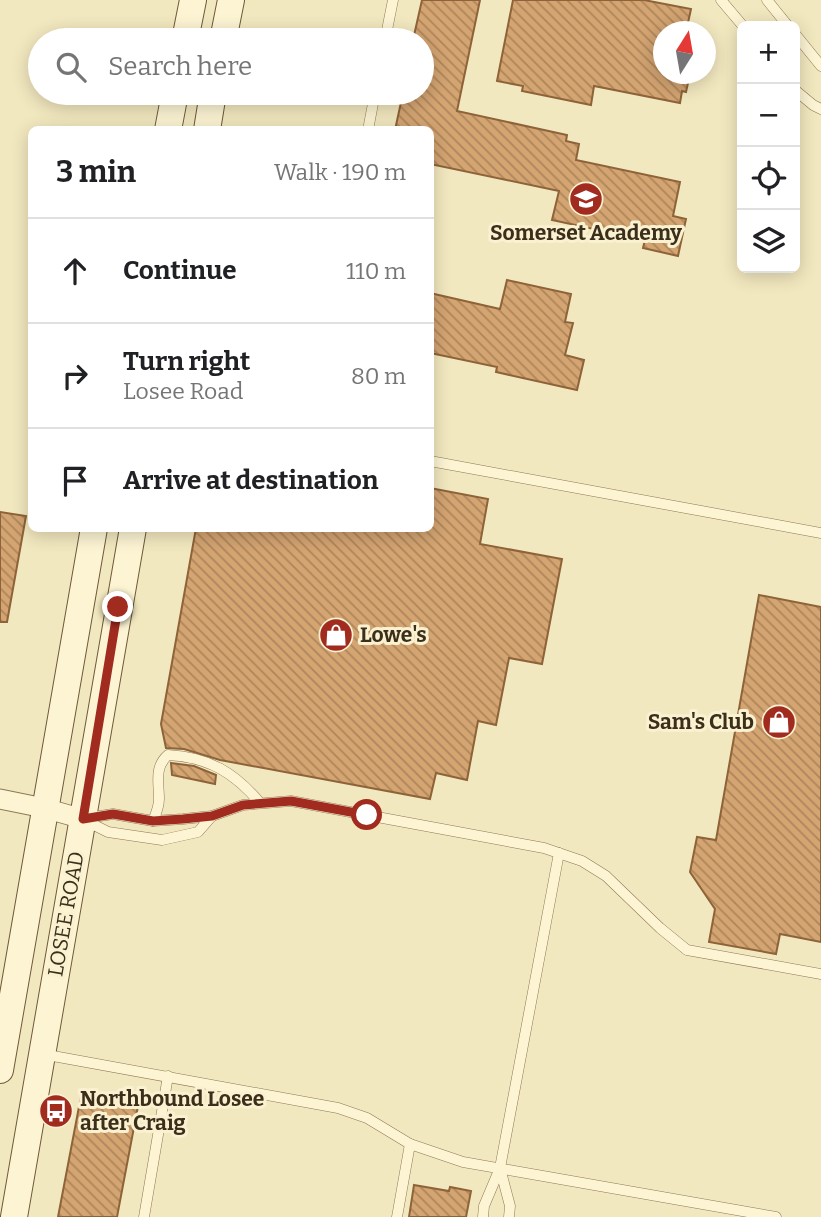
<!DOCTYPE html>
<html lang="en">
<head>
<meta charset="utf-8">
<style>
	:root { --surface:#fff; --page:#f2f2f2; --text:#202124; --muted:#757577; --line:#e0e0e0 }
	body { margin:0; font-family:Bitter,serif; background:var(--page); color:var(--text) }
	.controls { position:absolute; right:21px; top:21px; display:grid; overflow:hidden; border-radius:10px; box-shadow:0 4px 18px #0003 }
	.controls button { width:63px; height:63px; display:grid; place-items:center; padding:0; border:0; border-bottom:2px solid var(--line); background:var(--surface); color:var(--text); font:35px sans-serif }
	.compass { position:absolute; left:653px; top:21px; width:63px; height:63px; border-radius:50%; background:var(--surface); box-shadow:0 4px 18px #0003; rotate:11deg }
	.stop { position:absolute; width:21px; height:21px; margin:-16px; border:5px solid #a22b20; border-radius:50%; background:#fff }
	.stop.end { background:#a22b20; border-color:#fff; box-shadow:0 2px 7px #0008 }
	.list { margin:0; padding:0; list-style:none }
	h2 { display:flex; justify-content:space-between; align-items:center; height:91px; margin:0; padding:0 28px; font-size:30px }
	h2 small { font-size:23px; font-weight:400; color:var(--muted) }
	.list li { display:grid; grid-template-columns:46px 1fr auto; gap:21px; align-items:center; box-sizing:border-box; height:105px; padding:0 28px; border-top:2px solid var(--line) }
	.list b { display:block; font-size:26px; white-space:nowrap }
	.list p { margin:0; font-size:23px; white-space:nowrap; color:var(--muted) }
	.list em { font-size:23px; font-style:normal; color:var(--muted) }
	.icon { flex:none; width:38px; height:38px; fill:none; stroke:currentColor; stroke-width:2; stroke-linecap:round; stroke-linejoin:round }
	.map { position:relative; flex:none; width:821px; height:1217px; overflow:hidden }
	.search { position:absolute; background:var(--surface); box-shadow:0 4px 18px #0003; left:28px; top:28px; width:406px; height:77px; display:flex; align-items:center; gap:18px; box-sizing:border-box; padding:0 24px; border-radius:38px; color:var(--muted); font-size:26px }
	.panel { position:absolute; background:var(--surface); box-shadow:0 4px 18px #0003; left:28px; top:126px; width:406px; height:406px; border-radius:10px }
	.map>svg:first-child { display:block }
	.building { fill:url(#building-back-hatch); stroke:#8e6339; stroke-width:2 }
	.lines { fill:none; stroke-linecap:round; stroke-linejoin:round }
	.service-casing { stroke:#8d7855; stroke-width:11 }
	.minor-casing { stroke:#8d7855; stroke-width:21 }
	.secondary-casing { stroke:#6e5939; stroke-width:28 }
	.service { stroke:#fcf4d3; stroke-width:10 }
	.minor { stroke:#fcf4d3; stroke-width:19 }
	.secondary { stroke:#fcf4d3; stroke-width:26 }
	.route { stroke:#a22b20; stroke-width:9 }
	.labels { text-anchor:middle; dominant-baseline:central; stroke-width:6; stroke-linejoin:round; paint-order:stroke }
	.poi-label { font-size:21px; font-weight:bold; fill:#3b2e1b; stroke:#f9f1d0; text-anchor:start }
	.street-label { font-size:21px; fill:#3b2e1b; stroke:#f9f1d0 }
</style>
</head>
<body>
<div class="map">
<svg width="821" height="1217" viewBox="0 0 821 1217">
	<defs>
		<pattern id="building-back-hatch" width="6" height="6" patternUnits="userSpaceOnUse" patternTransform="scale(1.75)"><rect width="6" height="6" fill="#d4a471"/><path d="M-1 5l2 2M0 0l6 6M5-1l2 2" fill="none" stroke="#ad865c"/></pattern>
	</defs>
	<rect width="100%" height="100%" fill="#f2e8bf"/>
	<g class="building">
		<polygon points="422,0 480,0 457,111 567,135 566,141 579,144 576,160 680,182 673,216 686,219 678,256 643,248 645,240 552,220 559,191 430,164 430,130 395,130 403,93 422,93 422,40 413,40"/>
		<polygon points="513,0 644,0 691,9 686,32 663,32 663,74 690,74 686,92 682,91 680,103 594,86 591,105 522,91 523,86 497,81"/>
		<polygon points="507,280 571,294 565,322 573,323 565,355 584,360 577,390 496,372 497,367 430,353 430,293 500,309"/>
		<polygon points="430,488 488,499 480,544 562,559 542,664 509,658 496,725 478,721 467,780 436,773 430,799 220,760 184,749 166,748 161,724 196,528 430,528"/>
		<polygon points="0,512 26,516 7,622 0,622"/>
		<polygon points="759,595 821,607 821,942 780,934 776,954 709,942 715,909 690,872 697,837 716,840"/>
		<polygon points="171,763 194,766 216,775 215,784 172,775"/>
		<polygon points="82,1091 104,1095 102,1101 138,1106 117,1217 58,1217"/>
		<polygon points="414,1185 449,1191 450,1187 471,1191 466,1217 409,1217"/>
	</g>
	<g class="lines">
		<g class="service-casing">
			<g id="service">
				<polyline points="721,0 743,26"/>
				<polyline points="767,0 788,26"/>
				<polyline points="795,34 821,66"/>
				<polyline points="385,40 393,0"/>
				<polyline points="795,90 813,105 821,109"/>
				<polyline points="368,130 375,93"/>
				<polyline points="430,461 821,533"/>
				<polyline points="87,818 113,814 153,821 183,819 212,816 243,805 291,801 544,848 582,861 606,876 660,928 687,950 821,974"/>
				<polyline points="86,821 108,832 162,840 198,832 212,816"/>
				<path d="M153 821C156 814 159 807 159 799 159 783 154 767 168 755 209 757 235 773 260 803"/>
				<polyline points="42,1054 338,1108 367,1118 410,1144 463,1162 776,1217"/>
				<polyline points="500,1168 510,1206 509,1217"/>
				<polyline points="144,1217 168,1076"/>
				<polyline points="397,1217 410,1144"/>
				<polyline points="483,1217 484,1206 500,1168 559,853"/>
			</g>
		</g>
		<g class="minor-casing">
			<polyline id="minor" points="0,799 44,808 83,819"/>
		</g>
		<g class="secondary-casing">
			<g id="secondary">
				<polyline points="185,40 193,0"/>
				<polyline points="223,40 231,0"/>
				<polyline points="168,130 175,93"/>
				<polyline points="207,130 213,93"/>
				<polyline points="0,1070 94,528"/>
				<polyline points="14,1217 133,528"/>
			</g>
		</g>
		<use href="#service" class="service"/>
		<use href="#minor" class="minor"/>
		<use href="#secondary" class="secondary"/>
	</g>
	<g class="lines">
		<polyline class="route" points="118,607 83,819 113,814 153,821 183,819 212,816 243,805 291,801 367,815"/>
	</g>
	<defs>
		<g id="school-disc" transform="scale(1.75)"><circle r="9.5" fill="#a22b20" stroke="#f9f1d0"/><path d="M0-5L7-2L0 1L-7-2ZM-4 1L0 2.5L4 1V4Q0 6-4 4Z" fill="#fff"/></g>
		<g id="shop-disc" transform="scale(1.75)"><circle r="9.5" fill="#a22b20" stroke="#f9f1d0"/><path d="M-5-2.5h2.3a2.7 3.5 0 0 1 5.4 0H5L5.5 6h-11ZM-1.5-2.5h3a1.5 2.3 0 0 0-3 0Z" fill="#fff"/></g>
		<g id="bus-disc" transform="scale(1.75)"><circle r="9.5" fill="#a22b20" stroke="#f9f1d0"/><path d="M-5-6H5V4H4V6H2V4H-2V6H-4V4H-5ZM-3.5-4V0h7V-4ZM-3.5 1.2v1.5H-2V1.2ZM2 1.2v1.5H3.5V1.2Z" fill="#fff"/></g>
	</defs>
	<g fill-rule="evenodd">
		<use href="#school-disc" x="586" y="199"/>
		<use href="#shop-disc" x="336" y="635"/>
		<use href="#shop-disc" x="779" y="722"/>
		<use href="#bus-disc" x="56" y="1111"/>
	</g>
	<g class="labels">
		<g class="poi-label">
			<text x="586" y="233" text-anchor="middle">Somerset Academy</text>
			<text x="360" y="635">Lowe's</text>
			<text x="754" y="722" text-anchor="end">Sam's Club</text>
			<text x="80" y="1099">Northbound Losee<tspan x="80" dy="24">after Craig</tspan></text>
		</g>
		<g class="street-label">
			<text transform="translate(66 914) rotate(-80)">LOSEE ROAD</text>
		</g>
	</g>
</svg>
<div class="controls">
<button>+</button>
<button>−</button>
<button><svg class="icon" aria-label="locate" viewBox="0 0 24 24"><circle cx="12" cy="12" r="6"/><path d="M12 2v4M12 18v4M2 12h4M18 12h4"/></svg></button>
<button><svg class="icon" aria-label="layers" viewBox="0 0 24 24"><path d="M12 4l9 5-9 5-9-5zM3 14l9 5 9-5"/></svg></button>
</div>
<svg class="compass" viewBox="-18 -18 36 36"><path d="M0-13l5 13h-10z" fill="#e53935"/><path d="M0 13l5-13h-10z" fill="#757577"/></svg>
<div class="stop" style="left:367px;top:815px"></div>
<div class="stop end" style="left:118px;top:607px"></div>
<div class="search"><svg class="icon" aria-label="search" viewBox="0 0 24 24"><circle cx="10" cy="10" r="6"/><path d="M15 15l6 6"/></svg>Search here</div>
<section class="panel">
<h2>3 min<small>Walk · 190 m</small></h2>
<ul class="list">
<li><svg class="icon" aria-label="ahead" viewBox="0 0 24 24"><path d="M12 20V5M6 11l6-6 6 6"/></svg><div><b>Continue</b></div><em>110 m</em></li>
<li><svg class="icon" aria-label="right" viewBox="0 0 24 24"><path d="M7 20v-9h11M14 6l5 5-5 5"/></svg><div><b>Turn right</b><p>Losee Road</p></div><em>80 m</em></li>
<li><svg class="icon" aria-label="arrive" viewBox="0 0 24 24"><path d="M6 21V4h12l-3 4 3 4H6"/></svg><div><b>Arrive at destination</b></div></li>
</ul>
</section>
</div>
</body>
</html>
